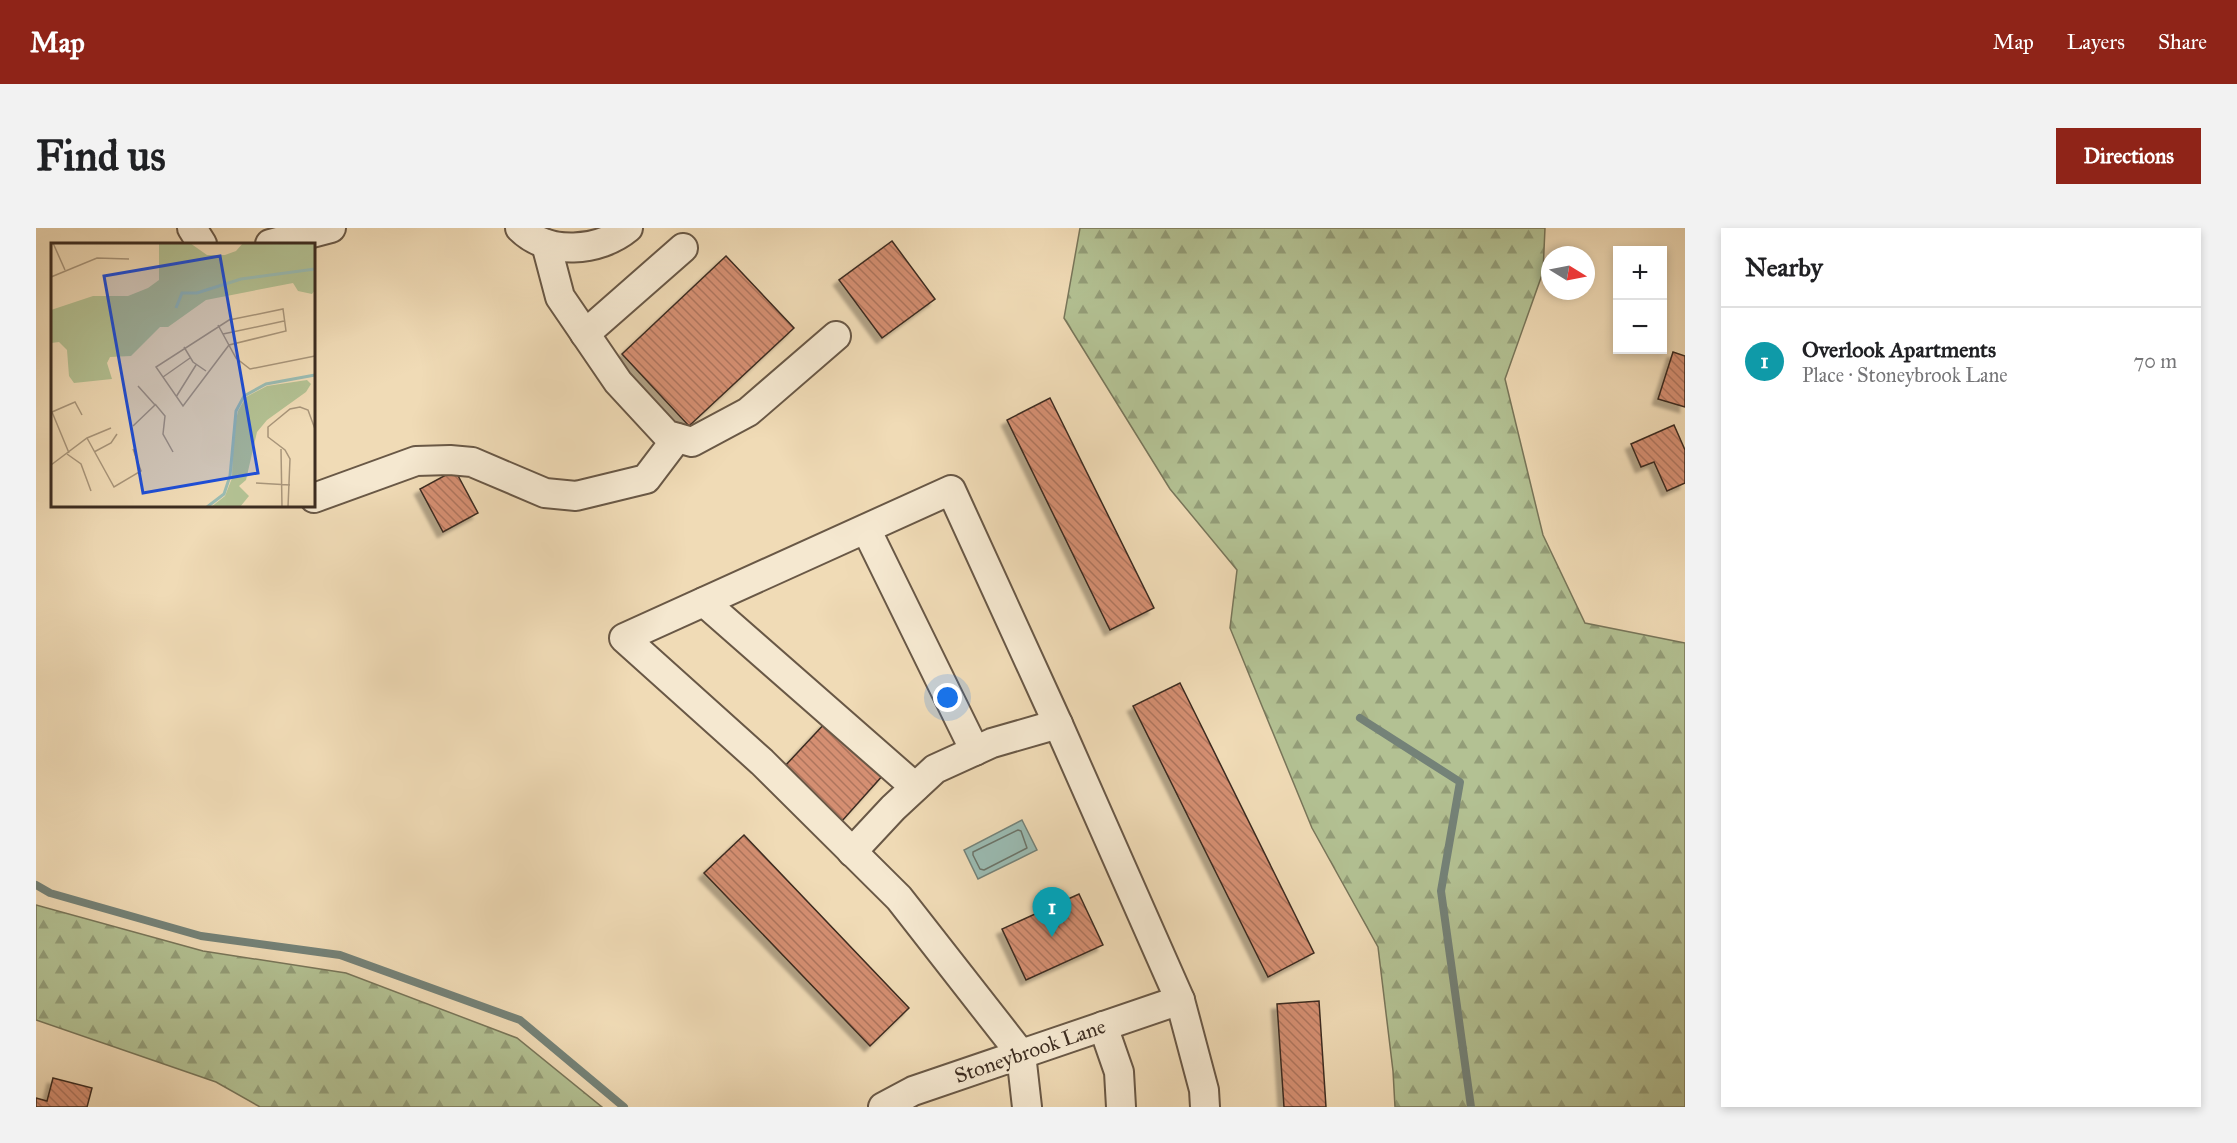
<!DOCTYPE html>
<html lang="en">
<head>
<meta charset="utf-8">
<style>
	:root { --surface:#fff; --page:#f2f2f2; --text:#202124; --muted:#757577; --line:#e0e0e0; --accent:#8f2418 }
	body { margin:0; font-family:"IM FELL Great Primer",serif; background:var(--page); color:var(--text) }
	.controls { position:absolute; right:18px; top:18px; display:grid; overflow:hidden; border-radius:0px; box-shadow:0 3px 9px #0003 }
	.controls button { width:54px; height:54px; display:grid; place-items:center; padding:0; border:0; border-bottom:2px solid var(--line); background:var(--surface); color:var(--text); font:30px sans-serif }
	.compass { position:absolute; left:1505px; top:18px; width:54px; height:54px; border-radius:50%; background:var(--surface); box-shadow:0 3px 9px #0003; rotate:100deg }
	.you { position:absolute; left:912px; top:470px; width:21px; height:21px; margin:-15px; border:4px solid #fff; border-radius:50%; background:#1a73e8; box-shadow:0 0 0 9px #1a73e833 }
	.badge { display:grid; place-items:center; width:39px; height:39px; border-radius:50%; background:var(--accent); color:#fff; font-size:20px; font-weight:700 }
	.pin { position:absolute; translate:-50% -50px; filter:drop-shadow(0 2px 3px #0008) }
	.pin::after { content:''; position:absolute; top:32px; width:21px; height:18px; background:inherit; clip-path:polygon(0 0,100% 0,50% 100%) }
	.list { margin:0; padding:0; list-style:none }
	h2 { display:flex; justify-content:space-between; align-items:center; height:78px; margin:0; padding:0 24px; font-size:26px }
	h2 small { font-size:20px; font-weight:400; color:var(--muted) }
	.list li { display:grid; grid-template-columns:39px 1fr auto; gap:18px; align-items:center; box-sizing:border-box; height:108px; padding:0 24px; border-top:2px solid var(--line) }
	.list b { display:block; font-size:22px; white-space:nowrap }
	.list p { margin:0; font-size:20px; white-space:nowrap; color:var(--muted) }
	.list em { font-size:20px; font-style:normal; color:var(--muted) }
	.map { position:relative; flex:none; width:1649px; height:879px; overflow:hidden; border-radius:0px }
	header { display:flex; align-items:center; gap:36px; box-sizing:border-box; height:84px; padding:0 30px; background:var(--accent); color:#fff }
	header strong { font-size:28px }
	nav { display:flex; gap:33px; margin-inline-start:auto; font-size:21px }
	.intro { display:flex; align-items:center; justify-content:space-between; box-sizing:border-box; height:144px; padding:0 36px }
	h1 { margin:0; font-size:42px }
	.button { padding:15px 27px; border-radius:0px; background:var(--accent); color:#fff; font-size:21px; font-weight:700 }
	main { display:flex; gap:36px; padding:0 36px }
	aside { flex:1; background:var(--surface); border-radius:0px; box-shadow:0 3px 9px #0003 }
	.map>svg:first-child { display:block }
	.forest { fill:url(#forest-firs); stroke:#78765a; stroke-width:1.5 }
	.water { fill:#9abbb2; stroke:#748278; stroke-width:1.5 }
	.lines { fill:none; stroke-linecap:round; stroke-linejoin:round }
	.shore { stroke:#6b7469; stroke-width:1.5 }
	.stream { stroke:#748278; stroke-width:8 }
	.building { fill:url(#building-back-hatch); stroke:#3c2c20; stroke-width:1.5; filter:url(#shadow) }
	.minor-casing { stroke:#695846; stroke-width:32 }
	.minor { stroke:#f5e8d0; stroke-width:28 }
	.labels { text-anchor:middle; dominant-baseline:central; stroke-width:4.5; stroke-linejoin:round; paint-order:stroke }
	.street-label { font-size:21px; fill:#3c2c20; stroke:#f5e8d0 }
	.inset-river { fill:none; stroke:#9abbb2; stroke-width:3 }
	.inset-road { fill:none; stroke:#a8957a; stroke-width:1.5 }
	.view { fill:#1d4ed8; fill-opacity:0.15; stroke:#1d4ed8; stroke-width:3 }
	.inset-edge { fill:none; stroke:#3c2c20; stroke-width:3 }
</style>
</head>
<body>
<header>
<strong>Map</strong>
<nav><a>Map</a><a>Layers</a><a>Share</a></nav>
</header>
<div class="intro"><h1>Find us</h1><a class="button">Directions</a></div>
<main>
<div class="map">
<svg width="1649" height="879" viewBox="0 0 1649 879">
	<defs>
		<pattern id="forest-firs" width="22" height="20" patternUnits="userSpaceOnUse" patternTransform="scale(1.5)"><rect width="22" height="20" fill="#b3c193"/><path d="M5 1l3.5 6h-7zM16 11l3.5 6h-7z" fill="#939d78"/></pattern>
		<pattern id="building-back-hatch" width="6" height="6" patternUnits="userSpaceOnUse" patternTransform="scale(1.5)"><rect width="6" height="6" fill="#d58f72"/><path d="M-1 5l2 2M0 0l6 6M5-1l2 2" fill="none" stroke="#ae755d"/></pattern>
		<filter id="shadow"><feDropShadow dx="-5.5" dy="5.5" stdDeviation="1.5" flood-color="#0004"/></filter>
	</defs>
	<rect width="100%" height="100%" fill="#f0dbb6"/>
	<filter id="stains"><feTurbulence type="fractalNoise" baseFrequency=".00333" numOctaves="4"/><feColorMatrix values="0 0 0 0 .2 0 0 0 0 .09 0 0 0 0 .02 0 0 0 .5 -.17"/></filter>
	<radialGradient id="worn" r=".72"><stop offset=".6" stop-color="#630" stop-opacity="0"/><stop offset="1" stop-color="#630" stop-opacity=".3"/></radialGradient>
	<g class="forest">
		<polygon points="1044,0 1509,0 1507,44 1469,151 1507,307 1549,395 1649,415 1649,879 1359,879 1357,843 1342,719 1276,600 1194,400 1201,342 1134,261 1028,90"/>
		<polygon points="0,677 167,723 310,745 481,810 566,879 224,879 180,854 0,792"/>
	</g>
	<polygon class="water" points="986,592 1001,622 942,651 928,622"/>
	<g class="lines">
		<polygon class="shore" points="982,602 985,603 991,620 948,642 944,641 937,627 937,624"/>
		<g class="stream">
			<polyline points="1324,490 1424,554 1405,663 1435,879"/>
			<polyline points="0,657 14,665 165,708 304,727 484,792 588,879"/>
		</g>
	</g>
	<g class="building">
		<polygon points="856,13 899,71 846,110 803,52"/>
		<polygon points="690,28 758,100 653,198 586,126"/>
		<polygon points="1637,124 1649,128 1649,179 1622,171"/>
		<polygon points="1014,170 1118,380 1074,402 971,192"/>
		<polygon points="1638,197 1649,222 1649,255 1631,263 1618,234 1605,239 1595,216"/>
		<polygon points="419,242 442,285 407,304 384,261"/>
		<polygon points="1144,455 1278,725 1232,749 1097,478"/>
		<polygon points="791,493 848,546 806,593 748,539"/>
		<polygon points="708,607 873,780 834,818 668,645"/>
		<polygon points="1043,666 1067,717 990,752 966,701"/>
		<polygon points="1283,773 1290,879 1248,879 1241,776"/>
		<polygon points="17,850 56,860 51,879 0,879 0,870 11,873"/>
	</g>
	<g class="lines">
		<g class="minor-casing">
			<g id="minor">
				<polyline points="156,0 166,16"/>
				<path d="M484 0C512 28 563 24 592 0"/>
				<polyline points="234,16 295,0"/>
				<polyline points="510,16 524,69 582,154 631,207 656,214 712,184 800,108"/>
				<polyline points="549,106 647,20"/>
				<polyline points="278,270 380,233 414,232 436,234 509,265 540,268 610,251 641,210"/>
				<polyline points="830,301 939,523"/>
				<polyline points="668,374 879,559"/>
				<polyline points="816,624 857,580 899,541 956,515 1022,496"/>
				<polyline points="1067,798 1083,844 1085,879"/>
				<polyline points="847,879 877,863 1144,772"/>
				<polyline points="991,879 985,826 863,670 726,534 588,410 915,262 1022,496 1144,772 1168,862 1169,879"/>
			</g>
		</g>
		<use href="#minor" class="minor"/>
	</g>
	<g class="labels">
		<g class="street-label">
			<text transform="translate(994 823) rotate(-19)">Stoneybrook Lane</text>
		</g>
	</g>
	<g transform="translate(15 15)">
		<rect width="264" height="264" fill="#f0dbb6"/>
		<path d="M108 0H139L156 12H174L185 8 192 0H264V47L261 51 247 48 242 40 155 57 117 84H109L80 113 59 114 56 120 61 136 23 140 18 133 16 107 8 99 0 100V67L42 53H77L97 45 108 37ZM256 137 260 141 255 149 216 177 206 189 195 237 188 243 198 253 189 264H160L174 253 181 235 182 192 187 168 195 154 216 143Z" fill="#b3c193"/>
		<path class="inset-river" d="M125 65 131 50H146L190 36 264 26M156 264 173 251 179 233 185 168 193 153 215 141 264 132"/>
		<path class="inset-road" d="M2 0 14 27M0 34 46 15 78 16M232 66 235 88 178 102 132 163 105 124 178 77ZM167 82 185 115 199 126 264 113M172 91 233 78M133 104 142 119 155 128M112 134 139 115M125 154 145 122M104 161 114 173 112 191 122 209M82 183 104 162 87 143M36 195 63 244 90 228 82 206M230 206 231 264M43 209 60 200 66 191M18 210 1 169 24 159 31 172M16 211 30 221 40 248M0 222 36 195 60 185M205 240 239 242M237 264 239 216 234 207 217 194V184L239 166 249 164 257 167 264 186"/>
		<path class="view" d="M169 13 207 230 92 250 53 33Z"/>
		<rect width="264" height="264" class="inset-edge"/>
	</g>
	<rect width="100%" height="100%" filter="url(#stains)"/>
	<rect width="100%" height="100%" fill="url(#worn)"/>
</svg>
<div class="controls">
<button>+</button>
<button>−</button>
</div>
<svg class="compass" viewBox="-18 -18 36 36"><path d="M0-13l5 13h-10z" fill="#e53935"/><path d="M0 13l5-13h-10z" fill="#757577"/></svg>
<div class="you"></div>
<div class="pin badge" style="left:1016px;top:709px;background:#0f9aa8">1</div>
</div>
<aside>
<h2>Nearby<small></small></h2>
<ul class="list">
<li><span class="badge" style="background:#0f9aa8">1</span><div><b>Overlook Apartments</b><p>Place · Stoneybrook Lane</p></div><em>70 m</em></li>
</ul>
</aside>
</main>
</body>
</html>
